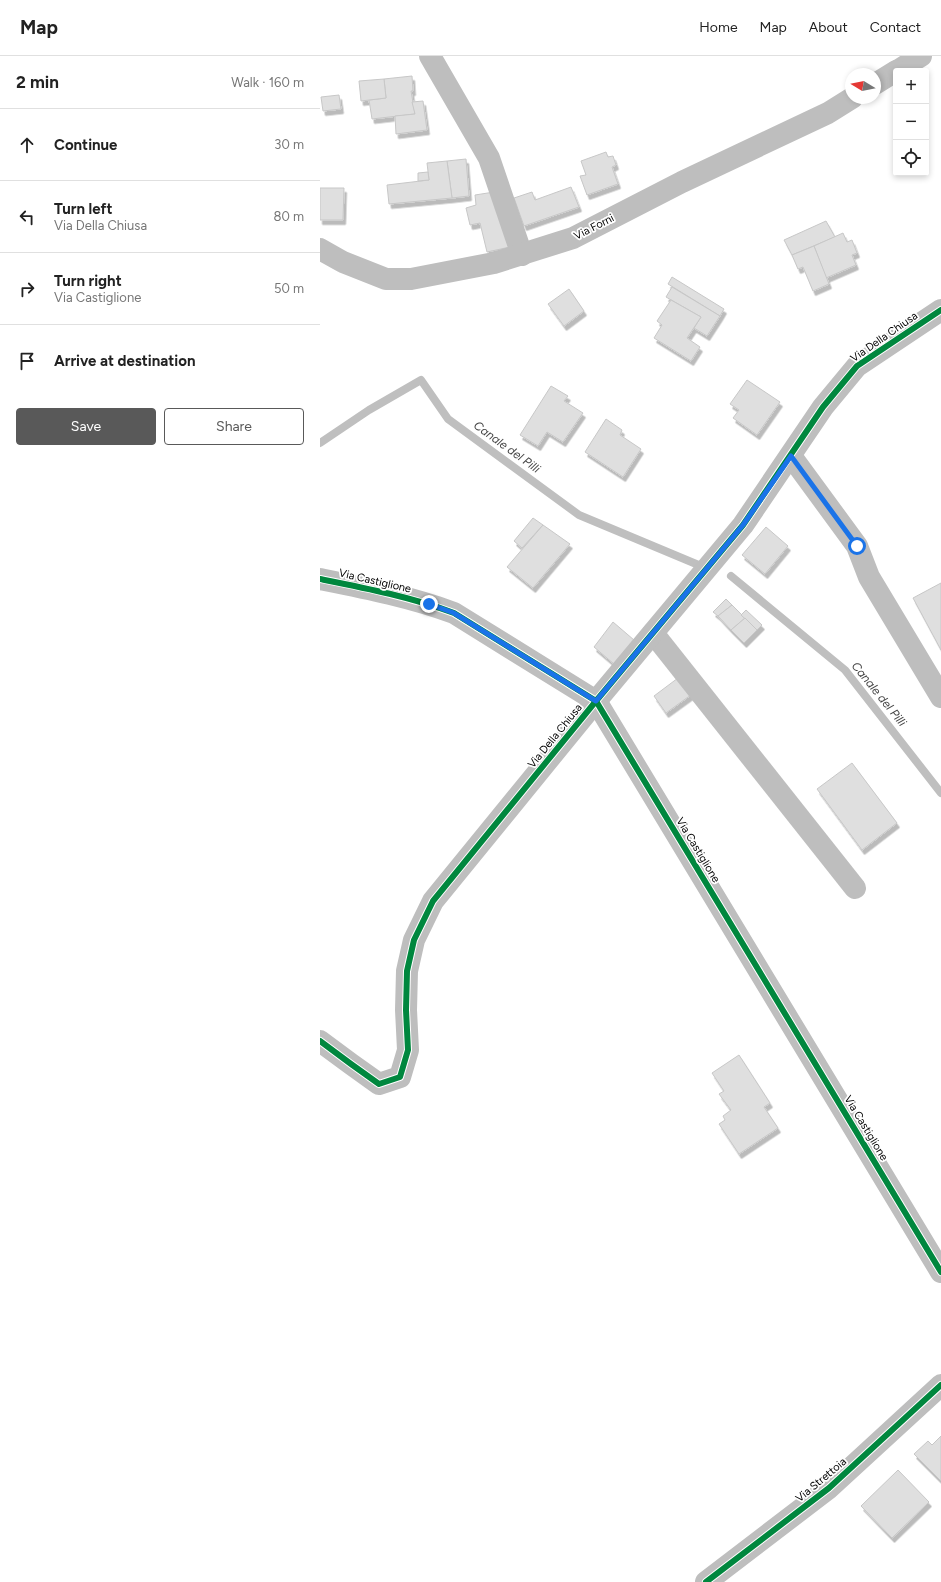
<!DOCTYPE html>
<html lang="en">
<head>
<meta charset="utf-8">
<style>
	:root { --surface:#fff; --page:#f6f6f6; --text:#222; --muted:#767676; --line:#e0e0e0; --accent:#595959 }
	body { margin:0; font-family:Figtree,sans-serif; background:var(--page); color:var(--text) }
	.controls { position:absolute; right:12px; top:12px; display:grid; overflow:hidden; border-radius:4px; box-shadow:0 2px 6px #0003 }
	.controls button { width:36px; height:36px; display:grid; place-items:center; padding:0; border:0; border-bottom:1px solid var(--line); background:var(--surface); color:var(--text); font:20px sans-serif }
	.compass { position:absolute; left:525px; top:12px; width:36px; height:36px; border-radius:50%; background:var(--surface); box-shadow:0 2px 6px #0003; rotate:280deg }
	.stop { position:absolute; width:12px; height:12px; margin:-9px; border:3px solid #1a73e8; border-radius:50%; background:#fff }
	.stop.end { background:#1a73e8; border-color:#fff; box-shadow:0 1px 4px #0008 }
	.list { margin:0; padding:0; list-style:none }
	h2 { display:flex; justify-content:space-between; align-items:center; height:52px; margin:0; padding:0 16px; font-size:17px }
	h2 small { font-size:13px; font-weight:400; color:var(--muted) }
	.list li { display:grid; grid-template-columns:26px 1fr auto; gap:12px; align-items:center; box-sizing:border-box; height:72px; padding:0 16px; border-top:1px solid var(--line) }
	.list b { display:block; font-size:15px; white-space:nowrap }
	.list p { margin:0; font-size:13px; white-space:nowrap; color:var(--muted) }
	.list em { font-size:13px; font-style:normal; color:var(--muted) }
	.actions { display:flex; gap:8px; padding:12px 16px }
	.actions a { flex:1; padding:9px 0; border:1px solid var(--accent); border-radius:4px; text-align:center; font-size:14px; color:var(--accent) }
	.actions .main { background:var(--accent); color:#fff }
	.icon { flex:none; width:22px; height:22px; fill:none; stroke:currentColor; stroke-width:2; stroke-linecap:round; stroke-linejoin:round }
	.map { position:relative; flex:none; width:621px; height:1526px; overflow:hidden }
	header { display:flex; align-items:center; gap:24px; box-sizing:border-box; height:56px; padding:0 20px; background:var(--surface); border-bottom:1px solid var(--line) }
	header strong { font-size:19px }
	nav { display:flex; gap:22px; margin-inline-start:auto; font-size:14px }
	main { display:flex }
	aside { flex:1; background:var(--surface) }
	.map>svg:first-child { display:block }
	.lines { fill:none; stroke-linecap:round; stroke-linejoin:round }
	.stream { stroke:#bfbfbf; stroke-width:8 }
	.building { fill:#dfdfdf; stroke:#c7c7c7; filter:url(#shadow) }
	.street { stroke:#bebebe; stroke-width:22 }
	.cycleway-casing { stroke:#fff; stroke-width:8 }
	.cycleway { stroke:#00873e; stroke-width:6 }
	.route { stroke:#1a73e8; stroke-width:5 }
	.labels { text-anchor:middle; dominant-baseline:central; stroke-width:3.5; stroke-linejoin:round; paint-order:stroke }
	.street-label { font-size:11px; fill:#000; stroke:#fff }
	.water-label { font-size:12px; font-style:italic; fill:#444; stroke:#fff }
</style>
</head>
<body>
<header>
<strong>Map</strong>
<nav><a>Home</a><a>Map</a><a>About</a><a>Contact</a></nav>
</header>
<main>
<aside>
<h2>2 min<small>Walk · 160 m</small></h2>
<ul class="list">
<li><svg class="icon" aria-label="ahead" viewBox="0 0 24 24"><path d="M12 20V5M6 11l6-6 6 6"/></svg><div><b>Continue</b></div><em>30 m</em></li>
<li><svg class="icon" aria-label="left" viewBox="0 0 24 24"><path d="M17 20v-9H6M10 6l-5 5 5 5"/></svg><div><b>Turn left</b><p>Via Della Chiusa</p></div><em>80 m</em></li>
<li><svg class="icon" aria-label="right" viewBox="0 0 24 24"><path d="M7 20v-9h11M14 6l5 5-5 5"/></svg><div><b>Turn right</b><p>Via Castiglione</p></div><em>50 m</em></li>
<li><svg class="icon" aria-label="arrive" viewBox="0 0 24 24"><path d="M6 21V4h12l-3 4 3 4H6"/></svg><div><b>Arrive at destination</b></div></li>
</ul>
<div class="actions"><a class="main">Save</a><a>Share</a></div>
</aside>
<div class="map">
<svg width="621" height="1526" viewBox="0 0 621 1526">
	<defs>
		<filter id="shadow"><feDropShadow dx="2.5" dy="4.5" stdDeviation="0" flood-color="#0004"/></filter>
	</defs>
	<rect width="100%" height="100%" fill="#fff"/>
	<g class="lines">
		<g class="stream">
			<polyline points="0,387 49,354 101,324 128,363 259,459 381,510"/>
			<polyline points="411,520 525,614 621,737"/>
		</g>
	</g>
	<g class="building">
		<polygon points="92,20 93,35 91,35 95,58 52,63 49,44 66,42 64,23"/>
		<polygon points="64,23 66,42 41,45 39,25"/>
		<polygon points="19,39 21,53 3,55 1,41"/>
		<polygon points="103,45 107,74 76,78 75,60 95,58 92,46"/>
		<polygon points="286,96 288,101 293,100 296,109 292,111 298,128 267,139 260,120 266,119 261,105"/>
		<polygon points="146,103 149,140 132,142 127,105"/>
		<polygon points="127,105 132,142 69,148 67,129 109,124 107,107"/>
		<polygon points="108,116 109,124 98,125 98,117"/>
		<polygon points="251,131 259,151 204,170 194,142 212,136 215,144"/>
		<polygon points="0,132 24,132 23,164 0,164"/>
		<polygon points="174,136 190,191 167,196 160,167 150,169 146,152 156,149 155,139"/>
		<polygon points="506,165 515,181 472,199 464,184"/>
		<polygon points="523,177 527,186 532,184 537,197 532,199 536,209 506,222 494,190"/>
		<polygon points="494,190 509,228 493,235 483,211 478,213 472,199"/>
		<polygon points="352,221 404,253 400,260 348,228"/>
		<polygon points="352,231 400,260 387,280 374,272 381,261 346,241"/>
		<polygon points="249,233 264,255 244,270 228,248"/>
		<polygon points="351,244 381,261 367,282 380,291 371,305 334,282 342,269 337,265"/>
		<polygon points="427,324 460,346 437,379 413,362 419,354 410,348"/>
		<polygon points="231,330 248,340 244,345 263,357 243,386 227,376 218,390 200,379"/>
		<polygon points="286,363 302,374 300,379 321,393 303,421 265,396"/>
		<polygon points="213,462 223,469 202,492 194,485"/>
		<polygon points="223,469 250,488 213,532 187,511"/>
		<polygon points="446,471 468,490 445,518 422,499"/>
		<polygon points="621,527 621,594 593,542"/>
		<polygon points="406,543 412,549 398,560 393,556"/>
		<polygon points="412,549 425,562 411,574 398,560"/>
		<polygon points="426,554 442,569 437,574 421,559"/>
		<polygon points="425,562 437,574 424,587 411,574"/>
		<polygon points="293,566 314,584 294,608 274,591"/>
		<polygon points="362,619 375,636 346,657 334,640"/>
		<polygon points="532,707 577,767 542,794 497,733"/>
		<polygon points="419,999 450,1047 444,1051 458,1072 419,1098 399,1068 405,1064 403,1060 411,1054 399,1038 404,1035 392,1017"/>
		<polygon points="621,1380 621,1425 594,1398 608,1385 612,1389"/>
		<polygon points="578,1414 609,1446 572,1482 541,1450"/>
	</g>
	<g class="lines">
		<g class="street">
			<polyline points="110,0 169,102 202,199"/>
			<polyline points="577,15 601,0"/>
			<polyline points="555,28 576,15"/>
			<polyline points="0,193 23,206 66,223 91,223 174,207 253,182 362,126 508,57 532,42"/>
			<polyline points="471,400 537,490 549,521 621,641"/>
			<path d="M0 523C45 532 91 541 134 557L276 645 621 1216"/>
			<polyline points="333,577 535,832"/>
			<polyline points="0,985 31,1008 59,1028 80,1021 88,994 86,954 87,915 94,884 113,845 276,645 423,469 503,351 537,310 621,254"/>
			<polyline points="386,1526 509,1432 621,1329"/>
		</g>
		<g class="cycleway-casing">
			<g id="cycleway">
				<path d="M0 523C45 532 91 541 134 557L276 645 621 1216"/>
				<polyline points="0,985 31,1008 59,1028 80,1021 88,994 86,954 87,915 94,884 113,845 276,645 423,469 503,351 537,310 621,254"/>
				<polyline points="386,1526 509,1432 621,1329"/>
			</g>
		</g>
		<use href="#cycleway" class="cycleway"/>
	</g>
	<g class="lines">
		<polyline class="route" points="109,548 134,557 276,645 423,469 471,400 537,490"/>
	</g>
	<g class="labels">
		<g class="street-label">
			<text transform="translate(274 171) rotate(-27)">Via Forni</text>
			<text transform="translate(564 281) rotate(-35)">Via Della Chiusa</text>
			<text transform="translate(55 525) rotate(13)">Via Castiglione</text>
			<text transform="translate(235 680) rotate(-51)">Via Della Chiusa</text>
			<text transform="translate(378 794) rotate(59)">Via Castiglione</text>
			<text transform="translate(546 1072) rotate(59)">Via Castiglione</text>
			<text transform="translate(501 1424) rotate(-40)">Via Strettoia</text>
		</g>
		<g class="water-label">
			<text transform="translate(187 391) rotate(36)">Canale del Pilli</text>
			<text transform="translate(559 638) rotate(51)">Canale del Pilli</text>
		</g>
	</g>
</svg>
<div class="controls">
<button>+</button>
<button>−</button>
<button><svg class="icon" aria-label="locate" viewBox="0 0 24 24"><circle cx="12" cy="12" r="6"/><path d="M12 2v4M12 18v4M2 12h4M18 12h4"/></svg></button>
</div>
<svg class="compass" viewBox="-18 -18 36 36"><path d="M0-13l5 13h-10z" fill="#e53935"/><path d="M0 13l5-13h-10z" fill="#767676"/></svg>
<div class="stop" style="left:537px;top:490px"></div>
<div class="stop end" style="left:109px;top:548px"></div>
</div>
</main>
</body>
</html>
